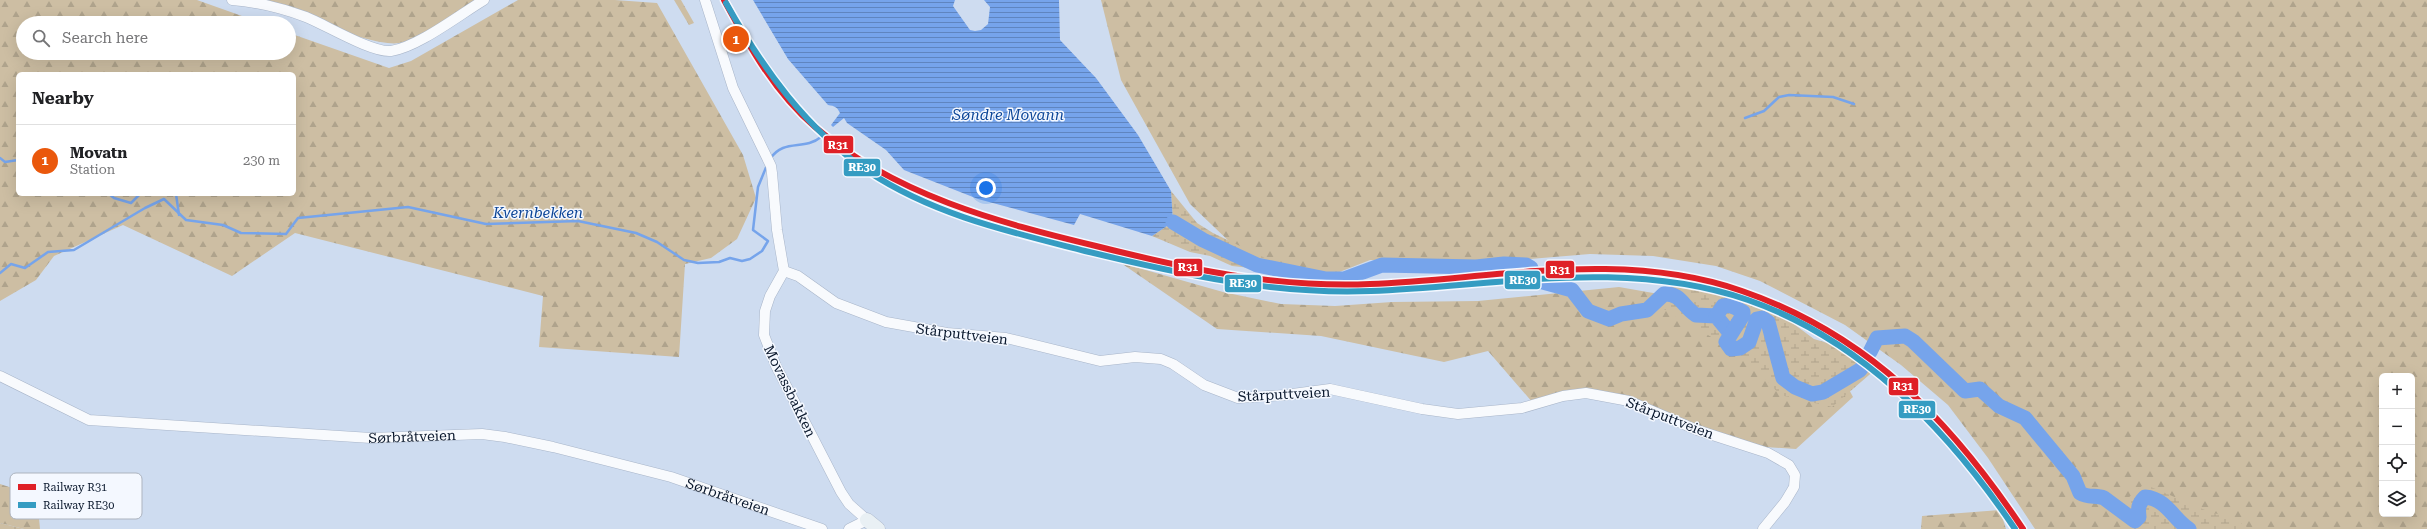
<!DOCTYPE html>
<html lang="en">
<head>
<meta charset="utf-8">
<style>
	:root { --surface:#fff; --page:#f2f2f2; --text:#202124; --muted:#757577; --line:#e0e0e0; --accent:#ea580c }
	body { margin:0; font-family:"Roboto Serif",serif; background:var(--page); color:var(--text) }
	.controls { position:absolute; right:12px; bottom:12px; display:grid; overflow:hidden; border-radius:6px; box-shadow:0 4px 16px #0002 }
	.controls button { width:36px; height:36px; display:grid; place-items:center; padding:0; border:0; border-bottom:1px solid var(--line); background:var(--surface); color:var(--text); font:20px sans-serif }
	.you { position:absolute; left:986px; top:188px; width:14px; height:14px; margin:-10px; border:3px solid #fff; border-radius:50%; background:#1a73e8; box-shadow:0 0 0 6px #1a73e833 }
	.badge { display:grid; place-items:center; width:26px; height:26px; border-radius:50%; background:var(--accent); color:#fff; font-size:13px; font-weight:700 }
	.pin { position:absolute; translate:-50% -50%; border:2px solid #fff; box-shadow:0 1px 4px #0006 }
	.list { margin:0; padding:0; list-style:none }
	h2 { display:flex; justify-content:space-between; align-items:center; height:52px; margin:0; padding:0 16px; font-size:17px }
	h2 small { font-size:13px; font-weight:400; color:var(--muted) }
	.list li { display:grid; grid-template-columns:26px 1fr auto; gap:12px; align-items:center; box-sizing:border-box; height:72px; padding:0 16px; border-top:1px solid var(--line) }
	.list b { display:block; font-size:15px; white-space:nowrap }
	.list p { margin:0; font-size:13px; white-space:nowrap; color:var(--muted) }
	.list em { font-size:13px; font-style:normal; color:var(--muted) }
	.icon { flex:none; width:22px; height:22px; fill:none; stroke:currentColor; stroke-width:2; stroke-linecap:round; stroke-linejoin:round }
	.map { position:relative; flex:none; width:2427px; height:529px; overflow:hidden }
	.search { position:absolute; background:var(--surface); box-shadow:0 4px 16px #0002; left:16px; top:16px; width:280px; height:44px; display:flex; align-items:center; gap:10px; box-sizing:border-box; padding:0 14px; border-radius:22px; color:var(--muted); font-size:15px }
	.panel { position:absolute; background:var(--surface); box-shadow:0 4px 16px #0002; left:16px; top:72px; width:280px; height:124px; border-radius:6px }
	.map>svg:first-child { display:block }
	.forest { fill:url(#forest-firs); fill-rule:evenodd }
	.wetland { fill:url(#wetland-marsh) }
	.water { fill:url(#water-rules) }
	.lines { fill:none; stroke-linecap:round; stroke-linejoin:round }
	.stream { stroke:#76a4eb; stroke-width:2.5 }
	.river { stroke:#76a4eb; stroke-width:15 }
	.street-casing { stroke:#a8b5c9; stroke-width:11 }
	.secondary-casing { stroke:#a8b5c9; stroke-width:15 }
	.street { stroke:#f8fafd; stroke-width:10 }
	.secondary { stroke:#e9f0f4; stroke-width:14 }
	.rail-1-casing { stroke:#f4f8ff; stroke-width:9 }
	.rail-2-casing { stroke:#f4f8ff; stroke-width:9 }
	.rail-1 { stroke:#df2027; stroke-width:6 }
	.rail-2 { stroke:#359cc2; stroke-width:6 }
	.labels { text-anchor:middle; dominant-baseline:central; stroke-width:3; stroke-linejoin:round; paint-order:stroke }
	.street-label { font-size:14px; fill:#08162b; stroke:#f4f8ff }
	.water-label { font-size:15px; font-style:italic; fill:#0d4698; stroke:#f4f8ff }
	.key { fill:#f4f8ff; stroke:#adb4bf; stroke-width:1 }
	.key-label { font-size:11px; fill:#08162b }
	.line-badge { stroke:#f4f8ff; stroke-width:1.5 }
	.badge-label { font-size:11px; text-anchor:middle; font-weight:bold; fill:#fff }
</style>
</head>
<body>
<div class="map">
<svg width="2427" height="529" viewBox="0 0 2427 529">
	<defs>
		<pattern id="forest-firs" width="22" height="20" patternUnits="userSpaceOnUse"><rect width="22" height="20" fill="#cdbea3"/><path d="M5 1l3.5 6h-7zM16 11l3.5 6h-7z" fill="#afa38c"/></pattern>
		<pattern id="wetland-marsh" width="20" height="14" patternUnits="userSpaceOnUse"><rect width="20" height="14" fill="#cdbea3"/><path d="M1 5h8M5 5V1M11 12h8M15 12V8" fill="none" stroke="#afa38c"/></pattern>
		<pattern id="water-rules" width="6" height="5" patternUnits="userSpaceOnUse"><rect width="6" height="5" fill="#76a4eb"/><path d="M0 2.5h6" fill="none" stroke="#5f85bf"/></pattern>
	</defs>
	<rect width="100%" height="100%" fill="#cedcf0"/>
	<g class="forest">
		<path d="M0 0H197L262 23H23V53H289V33L389 68 411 61 518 0H615L657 3 743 155 756 198 737 239 711 258 685 264 679 357 539 347 543 296 295 233 232 276 123 225 54 256 36 280 0 301ZM18 74H294V194H18Z"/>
		<path d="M257 0H476C452 15 427 38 399 43 375 48 285 10 257 0Z"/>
		<polygon points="674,0 681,0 694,23 689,25"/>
		<path d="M1101 0H2427V529H2035L1988 458 1948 405 1901 365 1845 325 1760 281 1716 266 1653 256 1590 254 1492 262 1370 260 1337 273 1291 271 1235 247 1190 204 1121 80ZM2382 376H2412V514H2382Z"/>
		<polygon points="1121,263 1223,292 1281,304 1335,306 1392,302 1478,301 1619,287 1676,297 1835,363 1853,397 1796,449 1765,447 1701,429 1590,389 1569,390 1533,403 1488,351 1444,362 1321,336 1217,329"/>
		<polygon points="0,484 37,496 40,529 24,529 0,523"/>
		<polygon points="2000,510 2006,529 1921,529 1922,516"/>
	</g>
	<g class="wetland">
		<polygon points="1171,191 1197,223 1213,233 1263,257 1288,272 1232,266 1210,256 1190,252 1152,236 1173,222"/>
		<polygon points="1672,283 1736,295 1771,307 1814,339 1861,353 1876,369 1832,407 1780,395 1755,367 1718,341 1662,308"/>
		<polygon points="2144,484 2205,510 2236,520 2250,529 2131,529 2127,499"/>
		<polygon points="0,523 24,529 0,529"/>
	</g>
	<path class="water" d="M753 0H955L953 6 970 30 975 31 981 30 988 24 990 7 984 0H1059L1060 40 1096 78 1138 135 1171 191 1173 222 1152 236 1080 214 1074 225 978 199 904 170 886 150 847 123 844 118 833 127 831 125 840 113C837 107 835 106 828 105L788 59Z"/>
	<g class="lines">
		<g class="stream">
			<polyline points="1745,118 1764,111 1779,97 1789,95 1833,97 1854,104"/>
			<polyline points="0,158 5,162 18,160"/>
			<path d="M770 159C784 138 804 151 821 137"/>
			<polyline points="109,194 114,198 131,203 140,194"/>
			<polyline points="176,194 179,215"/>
			<polyline points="0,273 11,264 25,268 48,252 74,250 145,208 164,199 186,220 223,225 241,233 286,234 298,218 408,207 486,224 578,221 636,233 657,242 684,260 698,263 719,262 730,258 742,261 750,259 762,251 768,241 753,230 758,187 767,165"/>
		</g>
		<g class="river">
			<polyline points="1173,222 1203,240 1257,265 1326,279 1344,279 1382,265 1476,267 1504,264 1526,265 1531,268"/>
			<path d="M1539 281 1572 290 1588 311 1609 319 1621 314 1647 310 1664 294C1681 293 1683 307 1696 315L1716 316 1730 333"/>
			<path d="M1716 316 1723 306C1730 304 1737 308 1743 312V315L1726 342 1731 349 1740 348 1749 342 1757 319 1762 318 1768 322 1783 378 1795 387 1812 394 1823 392 1860 370 1867 361"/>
			<path d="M1870 352 1877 338 1905 336 1913 341 1965 391 1980 389 1999 406 2025 418 2073 476 2080 493C2088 498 2096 495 2104 498L2135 521 2139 517C2138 508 2138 504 2145 497 2167 499 2173 519 2189 529"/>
		</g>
		<g class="street-casing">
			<g id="street">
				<path d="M232 0C258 2 282 8 306 17 326 25 372 53 391 51 418 47 459 15 484 0"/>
				<polyline points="705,0 733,88 771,166 772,173 777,230 784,271 770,296 765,311 764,335 776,366 841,492 849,504 867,520 849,529"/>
				<polyline points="784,271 798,276 836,303 886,322 947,333 1006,338 1100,361 1135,357 1161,359 1173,364 1204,385 1238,398 1285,395 1330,389 1422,409 1458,414 1522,408 1563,396 1586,393 1629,401 1697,430 1768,453 1789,465 1795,475 1794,487 1785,502 1763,529"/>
				<path id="s1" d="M0 376 89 420 371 438 482 434 505 437 553 447 671 477 822 529"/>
			</g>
		</g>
		<g class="secondary-casing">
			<polyline id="secondary" points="867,520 878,529"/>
		</g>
		<use href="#street" class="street"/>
		<use href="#secondary" class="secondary"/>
		<g class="rail-1-casing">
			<path id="rail-1" d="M724 0C749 46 775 93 815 127 895 195 997 222 1096 246 1187 269 1276 288 1370 284 1493 279 1623 249 1742 291 1869 335 1951 421 2023 529"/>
		</g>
		<g class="rail-2-casing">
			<path id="rail-2" d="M726 3C763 69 806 129 869 172 934 215 1011 232 1085 251 1180 274 1273 295 1371 291 1498 286 1625 258 1748 300 1863 340 1949 431 2015 529"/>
		</g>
		<use href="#rail-1" class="rail-1"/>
		<use href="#rail-2" class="rail-2"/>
	</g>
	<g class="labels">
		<g class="street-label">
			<text transform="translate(962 334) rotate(7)">Stårputtveien</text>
			<text transform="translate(790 391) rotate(64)">Movassbakken</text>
			<text transform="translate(1284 394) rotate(-3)">Stårputtveien</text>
			<text transform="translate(1670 418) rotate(21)">Stårputtveien</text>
			<text stroke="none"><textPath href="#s1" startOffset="423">Sørbråtveien</textPath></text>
			<text stroke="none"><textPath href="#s1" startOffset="747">Sørbråtveien</textPath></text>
		</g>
		<g class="water-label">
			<text x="1008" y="115">Søndre Movann</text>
			<text x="538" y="213">Kvernbekken</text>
		</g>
	</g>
	<rect x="10" y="473" width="132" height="46" rx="6" class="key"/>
	<rect x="18" y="484" width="18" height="6" fill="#df2027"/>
	<rect x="18" y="502" width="18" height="6" fill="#359cc2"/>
	<g class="key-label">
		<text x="43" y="491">Railway R31</text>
		<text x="43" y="509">Railway RE30</text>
	</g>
	<g class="line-badge">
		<rect x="823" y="135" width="31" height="19" rx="4" fill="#df2027"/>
		<rect x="843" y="158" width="38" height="19" rx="4" fill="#359cc2"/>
		<rect x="1173" y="258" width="30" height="19" rx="4" fill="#df2027"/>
		<rect x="1545" y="260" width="30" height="19" rx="4" fill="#df2027"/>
		<rect x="1504" y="270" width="37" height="20" rx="4" fill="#359cc2"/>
		<rect x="1224" y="274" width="38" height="19" rx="4" fill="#359cc2"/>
		<rect x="1888" y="377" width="31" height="19" rx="4" fill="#df2027"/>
		<rect x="1898" y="400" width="38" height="19" rx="4" fill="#359cc2"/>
	</g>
	<g class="badge-label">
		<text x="838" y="149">R31</text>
		<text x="862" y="171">RE30</text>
		<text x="1188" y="271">R31</text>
		<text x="1560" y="274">R31</text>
		<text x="1523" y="284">RE30</text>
		<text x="1243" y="287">RE30</text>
		<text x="1903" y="390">R31</text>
		<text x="1917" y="413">RE30</text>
	</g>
</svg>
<div class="controls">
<button>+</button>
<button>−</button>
<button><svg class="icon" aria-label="locate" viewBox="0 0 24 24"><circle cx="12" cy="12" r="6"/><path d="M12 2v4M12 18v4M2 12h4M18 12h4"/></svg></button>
<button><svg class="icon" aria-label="layers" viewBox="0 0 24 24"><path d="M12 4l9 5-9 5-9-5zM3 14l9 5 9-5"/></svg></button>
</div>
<div class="you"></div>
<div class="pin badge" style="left:736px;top:39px">1</div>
<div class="search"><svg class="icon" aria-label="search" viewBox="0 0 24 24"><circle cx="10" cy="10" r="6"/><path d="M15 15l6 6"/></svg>Search here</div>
<section class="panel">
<h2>Nearby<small></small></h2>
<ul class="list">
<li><span class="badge">1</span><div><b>Movatn</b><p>Station</p></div><em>230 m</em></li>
</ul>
</section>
</div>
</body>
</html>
